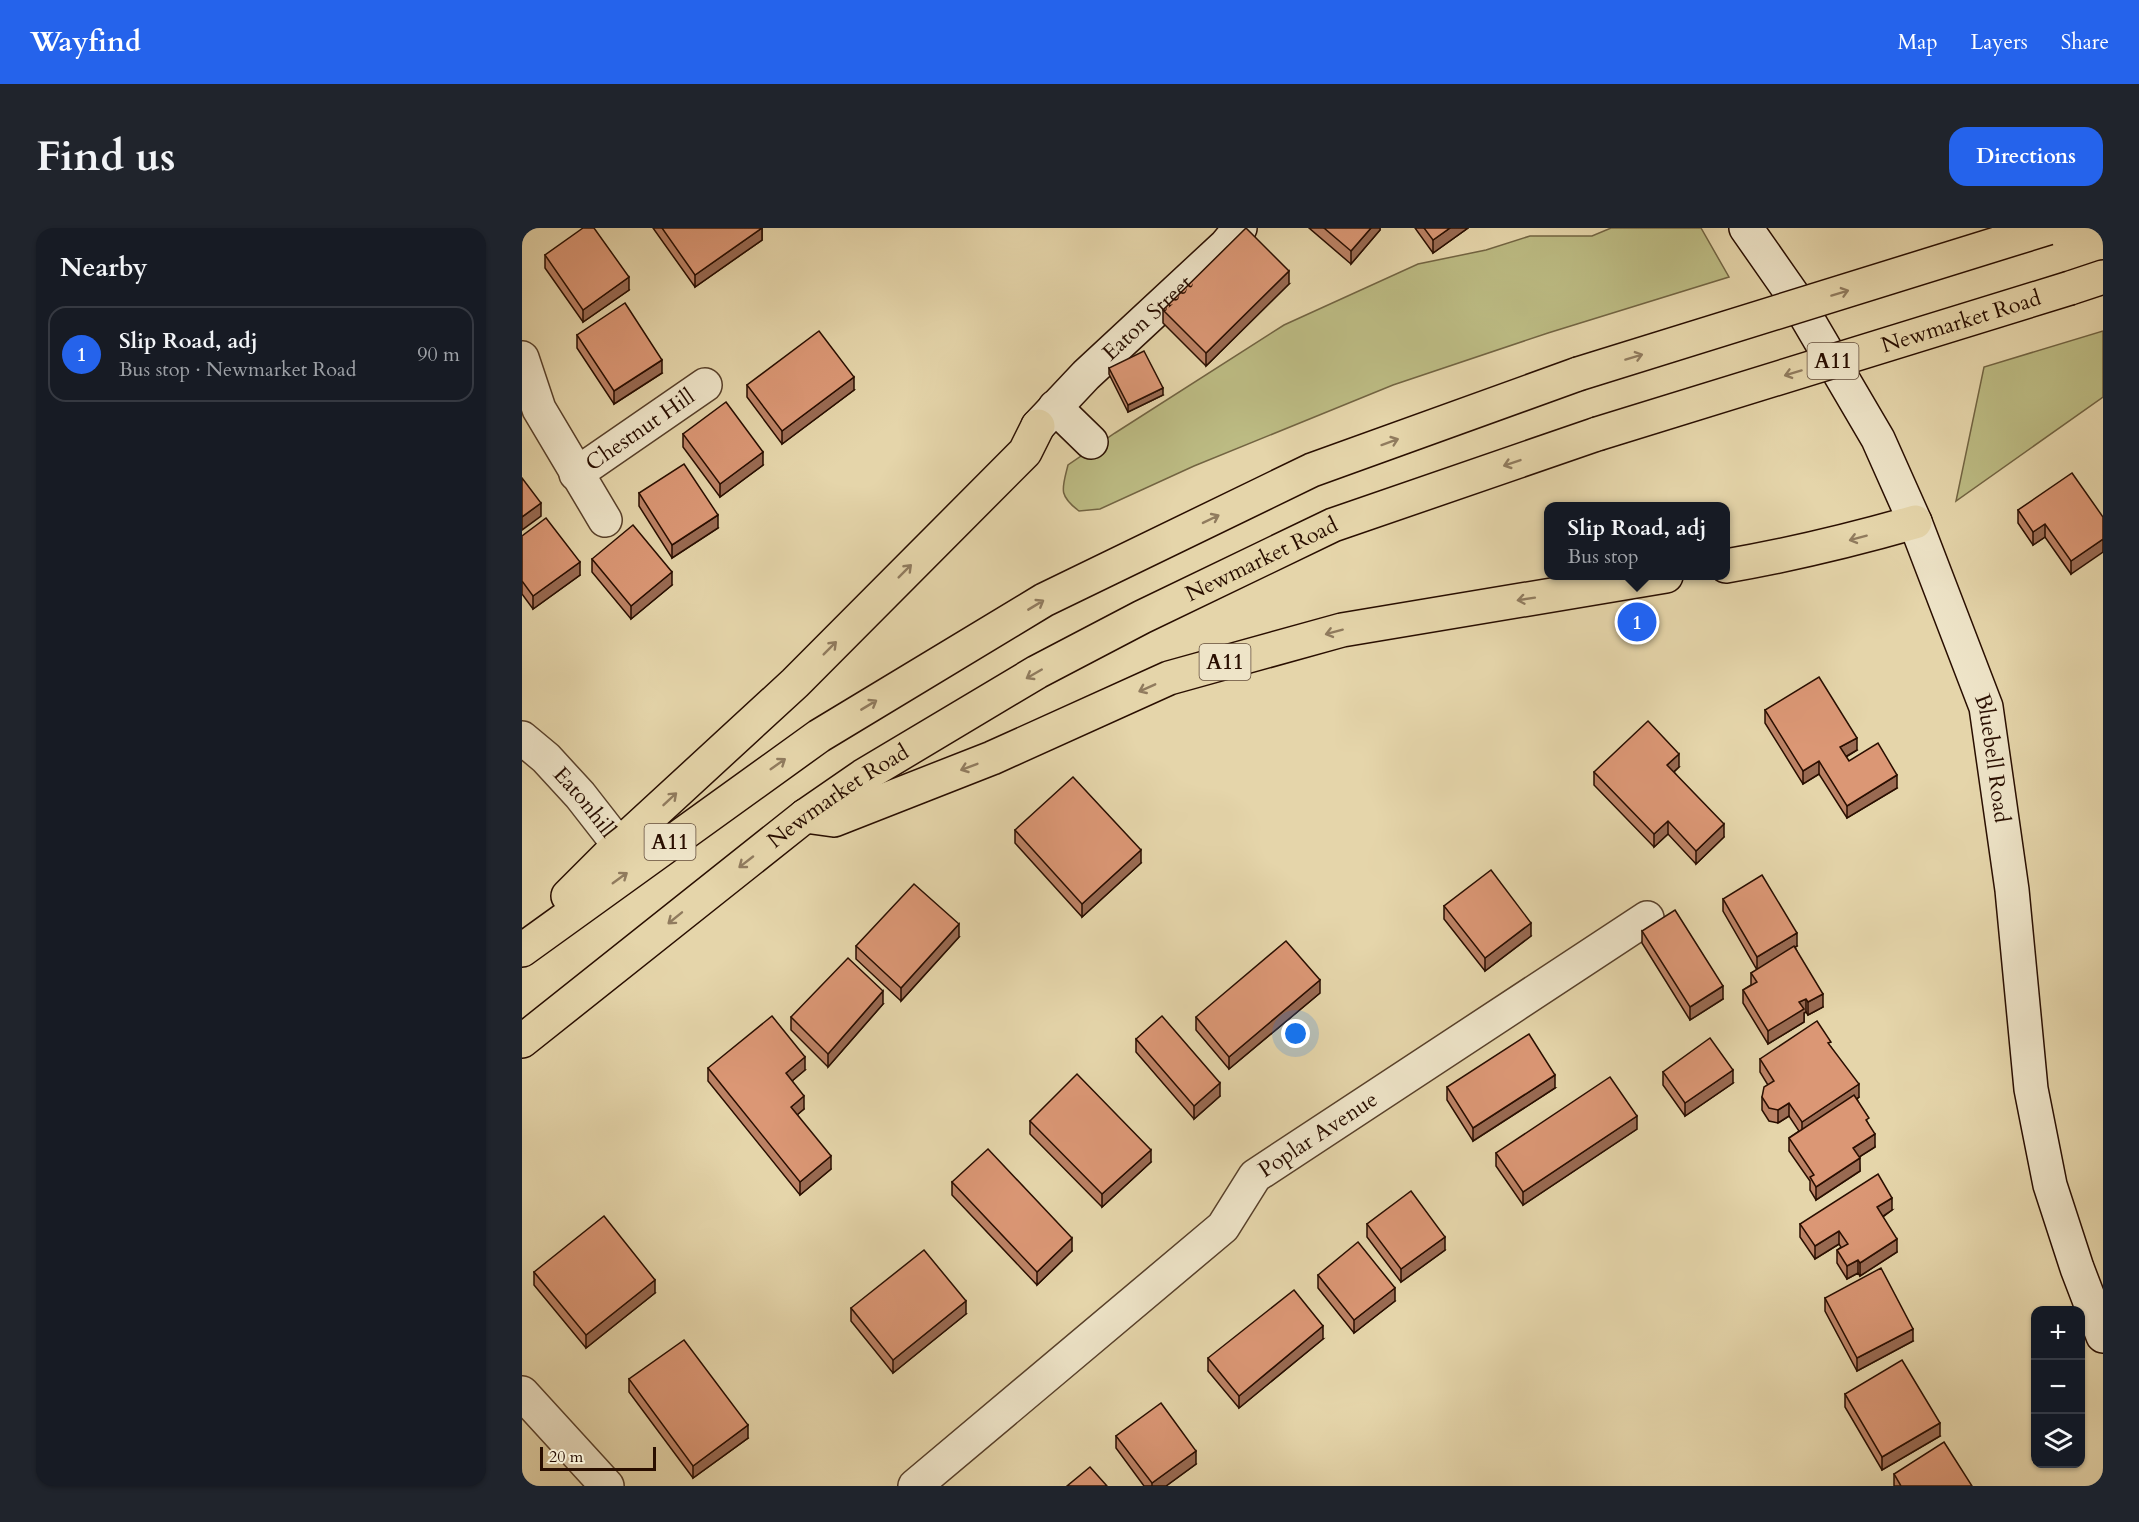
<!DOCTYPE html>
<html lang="en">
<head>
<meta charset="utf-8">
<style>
	:root { --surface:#171b24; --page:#20242c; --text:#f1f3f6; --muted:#9ea1a6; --line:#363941; --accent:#2563eb }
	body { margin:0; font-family:Cardo,serif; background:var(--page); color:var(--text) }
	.controls { position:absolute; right:18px; bottom:18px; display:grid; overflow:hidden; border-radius:12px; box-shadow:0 2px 4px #0004 }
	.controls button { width:54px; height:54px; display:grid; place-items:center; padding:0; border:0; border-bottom:2px solid var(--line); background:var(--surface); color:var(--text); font:30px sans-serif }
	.scale { position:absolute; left:18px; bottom:15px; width:116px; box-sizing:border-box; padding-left:6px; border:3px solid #290e00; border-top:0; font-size:16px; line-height:21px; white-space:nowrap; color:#290e00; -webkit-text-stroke:4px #eee4c8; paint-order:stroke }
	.you { position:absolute; left:774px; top:806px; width:21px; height:21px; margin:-15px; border:4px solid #fff; border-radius:50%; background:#1a73e8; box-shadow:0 0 0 9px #1a73e833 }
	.badge { display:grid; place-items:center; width:39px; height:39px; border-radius:50%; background:var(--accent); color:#fff; font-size:20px; font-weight:700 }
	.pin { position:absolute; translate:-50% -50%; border:3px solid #fff; box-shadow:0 2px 6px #0006 }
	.popup { position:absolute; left:1022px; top:274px; width:186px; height:78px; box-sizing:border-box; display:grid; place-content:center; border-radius:12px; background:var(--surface); filter:drop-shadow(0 2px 4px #0005); font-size:20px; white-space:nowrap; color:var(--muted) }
	.popup b { font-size:22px; color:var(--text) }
	.popup::after { content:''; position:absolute; left:50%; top:100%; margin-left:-12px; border:12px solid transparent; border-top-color:var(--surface) }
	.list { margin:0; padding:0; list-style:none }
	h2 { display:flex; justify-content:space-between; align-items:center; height:78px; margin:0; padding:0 24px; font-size:26px }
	h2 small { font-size:20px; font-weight:400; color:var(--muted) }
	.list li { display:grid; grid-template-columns:39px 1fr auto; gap:18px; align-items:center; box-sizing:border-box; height:96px; margin:0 12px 12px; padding:0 12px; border:2px solid var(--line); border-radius:18px }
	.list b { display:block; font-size:22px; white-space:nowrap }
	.list p { margin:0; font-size:20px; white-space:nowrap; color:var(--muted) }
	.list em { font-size:20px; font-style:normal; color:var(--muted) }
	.icon { flex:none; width:33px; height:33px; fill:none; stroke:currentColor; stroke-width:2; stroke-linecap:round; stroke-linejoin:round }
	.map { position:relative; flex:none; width:1581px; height:1258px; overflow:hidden; border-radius:18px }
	header { display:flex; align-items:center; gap:36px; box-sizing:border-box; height:84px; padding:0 30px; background:var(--accent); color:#fff }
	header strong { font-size:28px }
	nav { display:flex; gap:33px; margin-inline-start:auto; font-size:21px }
	.intro { display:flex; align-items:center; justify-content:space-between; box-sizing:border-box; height:144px; padding:0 36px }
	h1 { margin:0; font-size:42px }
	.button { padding:15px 27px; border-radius:18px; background:var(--accent); color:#fff; font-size:21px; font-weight:700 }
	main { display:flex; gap:36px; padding:0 36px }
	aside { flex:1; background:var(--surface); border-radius:18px; box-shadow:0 2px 4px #0004 }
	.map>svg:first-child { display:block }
	.green { fill:#bcbb83; stroke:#726442; stroke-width:1.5 }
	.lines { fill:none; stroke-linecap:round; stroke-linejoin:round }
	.street-casing { stroke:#58402a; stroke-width:36 }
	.secondary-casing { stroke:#290e00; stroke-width:36 }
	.highway-casing { stroke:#290e00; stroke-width:36 }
	.street { stroke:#eee4c8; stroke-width:33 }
	.secondary { stroke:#eee4c8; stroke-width:33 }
	.highway { stroke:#e5d5aa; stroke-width:33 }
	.highway-bridge-casing { stroke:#290e00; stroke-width:36; stroke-linecap:butt }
	.highway-bridge { stroke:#e5d5aa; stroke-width:33 }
	.wall { fill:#bc8265; stroke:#290e00; stroke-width:1.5 }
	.shaded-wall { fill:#996a52; stroke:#290e00; stroke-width:1.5 }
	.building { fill:#db9775; stroke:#290e00; stroke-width:1.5 }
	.oneway { stroke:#907b5e }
	.labels { text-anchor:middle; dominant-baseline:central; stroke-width:6; stroke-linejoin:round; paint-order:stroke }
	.shield { fill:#eee4c8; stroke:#644e3c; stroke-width:1.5 }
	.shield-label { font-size:21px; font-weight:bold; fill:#290e00 }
	.street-label { font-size:22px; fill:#290e00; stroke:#eee4c8 }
</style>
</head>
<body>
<header>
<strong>Wayfind</strong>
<nav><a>Map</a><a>Layers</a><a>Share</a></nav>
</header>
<div class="intro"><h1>Find us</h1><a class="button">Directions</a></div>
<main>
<aside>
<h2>Nearby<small></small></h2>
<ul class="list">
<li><span class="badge">1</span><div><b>Slip Road, adj</b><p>Bus stop · Newmarket Road</p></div><em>90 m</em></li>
</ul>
</aside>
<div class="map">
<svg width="1581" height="1258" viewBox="0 0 1581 1258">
	<rect width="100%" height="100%" fill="#e5d5aa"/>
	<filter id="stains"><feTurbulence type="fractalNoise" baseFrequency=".00333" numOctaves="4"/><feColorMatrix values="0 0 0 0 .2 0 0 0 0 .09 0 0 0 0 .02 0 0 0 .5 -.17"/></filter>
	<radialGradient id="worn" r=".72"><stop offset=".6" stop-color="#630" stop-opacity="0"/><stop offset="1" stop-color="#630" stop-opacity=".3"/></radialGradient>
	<g class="green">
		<path d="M1089 0H1179L1207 49 1026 105 871 157 672 238 578 281 557 283C536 267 540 261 546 237L593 205 762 97 896 36 964 22 1008 8H1070Z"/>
		<polygon points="1581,103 1581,169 1434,273 1462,139"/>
	</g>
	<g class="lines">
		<g class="street-casing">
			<g id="street">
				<polyline points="0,130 17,181 83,292"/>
				<path id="s1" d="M54 246 183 157"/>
				<path id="s2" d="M0 510 24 530 58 567 97 617"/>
				<polyline points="0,1165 85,1258"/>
				<path id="s3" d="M393 1258 701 999 733 948 1125 690"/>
			</g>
		</g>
		<g class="secondary-casing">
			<g id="secondary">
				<path id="s4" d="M1224 0 1275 73 1356 211 1393 294 1464 479 1490 662 1509 861 1528 957 1555 1040 1581 1108"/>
				<polyline points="533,179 569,214"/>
				<path id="s5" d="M516 198 564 147 704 17 718 0"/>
			</g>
		</g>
		<g class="highway-casing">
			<g id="highway">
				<polyline points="1548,60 1581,49"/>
				<path d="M1204 338C1268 327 1330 312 1393 294"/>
				<polyline points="283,588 312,592 470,530 647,450 820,402 1144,348"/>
				<polyline points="46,668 97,617 273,455 503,224 516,198"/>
				<polyline points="0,722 297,508 522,372 790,242 1056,146"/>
				<path id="s6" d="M0 813 283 588 341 548 515 444 620 389 811 297 1075 206"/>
			</g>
		</g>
		<use href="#street" class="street"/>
		<use href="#secondary" class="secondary"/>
		<use href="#highway" class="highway"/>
		<g class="highway-bridge-casing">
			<g id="highway-bridge">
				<polyline points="1056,146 1526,0"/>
				<path id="s7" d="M1075 206 1548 60"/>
			</g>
		</g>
		<use href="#highway-bridge" class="highway-bridge"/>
	</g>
	<g class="wall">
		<polygon points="131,0 240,0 240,12 173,59"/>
		<polygon points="787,0 858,0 858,2 829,36"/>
		<polygon points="893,0 946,0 911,25"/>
		<polygon points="23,27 107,62 61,94 23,40"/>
		<polygon points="767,56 684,138 641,95 641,82"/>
		<polygon points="55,107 140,145 92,176 55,120"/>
		<polygon points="587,140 641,167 606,184 587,146"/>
		<polygon points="225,157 332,162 260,216 225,169"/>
		<polygon points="161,206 241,237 198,269 161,219"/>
		<polygon points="117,265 196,300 150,330 117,278"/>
		<polygon points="1496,282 1581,289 1549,346 1523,309 1511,317 1496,295"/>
		<polygon points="0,308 58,347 11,381 0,366"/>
		<polygon points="70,331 150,357 109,391 70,344"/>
		<polygon points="1243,482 1335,522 1324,529 1327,533 1375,560 1325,590 1297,546 1281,556 1243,495"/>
		<polygon points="1157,539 1152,544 1202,609 1174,636 1146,606 1132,619 1072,557 1072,544"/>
		<polygon points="493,602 619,635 560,689 493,615"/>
		<polygon points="1201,671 1275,718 1273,719 1301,779 1286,787 1284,784 1282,785 1282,794 1246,816 1221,775 1221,762 1229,757 1229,745 1235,742 1201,683"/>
		<polygon points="922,678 1009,708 963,743 922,691"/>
		<polygon points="1120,703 1201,771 1168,792 1120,715"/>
		<polygon points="437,709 379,773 334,731 334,718"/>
		<polygon points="798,765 707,841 674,802 674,789"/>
		<polygon points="361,776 306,839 269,802 269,789"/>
		<polygon points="614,811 698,868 672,891 614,824"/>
		<polygon points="1309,819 1337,869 1335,871 1347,898 1353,919 1337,929 1338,943 1294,972 1288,962 1288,953 1267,923 1267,910 1277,903 1267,888 1256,895 1247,893 1240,882 1240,869 1246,857 1238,844 1238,831"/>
		<polygon points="186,840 283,842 270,853 282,881 275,887 309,941 278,967 186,853"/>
		<polygon points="1141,844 1211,855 1163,888 1141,857"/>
		<polygon points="925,859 1033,860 951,913 925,872"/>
		<polygon points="508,893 629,934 580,979 508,906"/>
		<polygon points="1115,901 1001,977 974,938 974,925"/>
		<polygon points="430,954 550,1023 515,1057 430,967"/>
		<polygon points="1370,982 1361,989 1375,1024 1338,1048 1336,1045 1325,1051 1315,1035 1315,1022 1319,1019 1317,1016 1293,1031 1278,1009 1278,996"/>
		<polygon points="845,996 923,1022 879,1054 845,1009"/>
		<polygon points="12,1044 133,1065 64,1120 12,1057"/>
		<polygon points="796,1047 873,1073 832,1105 796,1060"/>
		<polygon points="1303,1070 1391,1113 1335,1143 1303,1083"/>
		<polygon points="329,1080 444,1086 371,1145 329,1093"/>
		<polygon points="801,1111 717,1180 686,1143 686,1130"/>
		<polygon points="107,1151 226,1210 171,1250 107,1164"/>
		<polygon points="1323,1166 1418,1208 1360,1242 1323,1179"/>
		<polygon points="594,1208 674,1236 644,1258 622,1258 594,1220"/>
		<polygon points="1372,1246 1450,1258 1372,1258"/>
	</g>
	<g class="shaded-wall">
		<polygon points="240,0 240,12 173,59 173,47"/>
		<polygon points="849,0 858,0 858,2 829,36 829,23"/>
		<polygon points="928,0 946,0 911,25 911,12"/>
		<polygon points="767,43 767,56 684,138 684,125"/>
		<polygon points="107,49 107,62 61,94 61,82"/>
		<polygon points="140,132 140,145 92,176 92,163"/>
		<polygon points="332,149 332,162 260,216 260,203"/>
		<polygon points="641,160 641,167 606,184 606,177"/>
		<polygon points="241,224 241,237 198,269 198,256"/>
		<polygon points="19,275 19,288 0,302 0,289"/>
		<polygon points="196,287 196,300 150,330 150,317"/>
		<polygon points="1523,296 1523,309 1511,317 1511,304"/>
		<polygon points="1581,311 1581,324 1549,346 1549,333"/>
		<polygon points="58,334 58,347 11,381 11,368"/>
		<polygon points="150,344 150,357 109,391 109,378"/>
		<polygon points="1335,510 1335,522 1318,532 1318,519"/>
		<polygon points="1157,526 1157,539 1145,550 1145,537"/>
		<polygon points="1297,533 1297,546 1281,556 1281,543"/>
		<polygon points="1375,547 1375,560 1325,590 1325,578"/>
		<polygon points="1146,593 1146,606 1132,619 1132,606"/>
		<polygon points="1202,596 1202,609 1174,636 1174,623"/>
		<polygon points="619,622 619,635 560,689 560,676"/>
		<polygon points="1009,695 1009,708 963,743 963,730"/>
		<polygon points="437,696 437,709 379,773 379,760"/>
		<polygon points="1275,705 1275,718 1235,742 1235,729"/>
		<polygon points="798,752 798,765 707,841 707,829"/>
		<polygon points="1201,758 1201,771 1168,792 1168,779"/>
		<polygon points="361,763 361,776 306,839 306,826"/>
		<polygon points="1301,766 1301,779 1286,787 1286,774"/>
		<polygon points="1284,771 1284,784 1282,785 1282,794 1246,816 1246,803 1277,774"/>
		<polygon points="283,829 283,842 264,858 264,845"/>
		<polygon points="1211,842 1211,855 1163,888 1163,875"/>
		<polygon points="1033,847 1033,860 951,913 951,900"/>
		<polygon points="698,855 698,868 672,891 672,878"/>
		<polygon points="1337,856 1337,869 1280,907 1280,894"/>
		<polygon points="282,868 282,881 269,892 269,879"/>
		<polygon points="1267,875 1267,888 1256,895 1256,882"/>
		<polygon points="1115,888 1115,901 1001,977 1001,964"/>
		<polygon points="1353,906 1353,919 1331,933 1331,920"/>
		<polygon points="629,922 629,934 580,979 580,966"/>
		<polygon points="309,928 309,941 278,967 278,954"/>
		<polygon points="1338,930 1338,943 1294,972 1294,959"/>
		<polygon points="1370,970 1370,982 1355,992 1355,979"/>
		<polygon points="1317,1003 1317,1016 1293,1031 1293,1018"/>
		<polygon points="923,1009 923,1022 879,1054 879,1041"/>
		<polygon points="550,1010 550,1023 515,1057 515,1044"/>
		<polygon points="1375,1011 1375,1024 1338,1048 1338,1035"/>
		<polygon points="1336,1032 1336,1045 1325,1051 1325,1038"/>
		<polygon points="133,1052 133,1065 64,1120 64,1107"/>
		<polygon points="873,1060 873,1073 832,1105 832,1092"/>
		<polygon points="444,1073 444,1086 371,1145 371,1132"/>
		<polygon points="801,1098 801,1111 717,1180 717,1168"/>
		<polygon points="1391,1101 1391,1113 1335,1143 1335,1130"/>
		<polygon points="1418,1195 1418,1208 1360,1242 1360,1229"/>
		<polygon points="226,1197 226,1210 171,1250 171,1238"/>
		<polygon points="674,1223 674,1236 644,1258 630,1258 630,1255"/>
	</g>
	<g class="building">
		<polygon points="61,0 72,0 107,49 61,82 23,27"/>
		<polygon points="140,0 240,0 173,47"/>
		<polygon points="724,0 767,43 684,125 641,82"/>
		<polygon points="802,0 849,0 829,23"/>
		<polygon points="902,0 928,0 911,12"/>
		<polygon points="103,75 140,132 92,163 55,107"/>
		<polygon points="297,103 332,149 260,203 225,157"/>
		<polygon points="622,123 641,160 606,177 587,140"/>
		<polygon points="204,174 241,224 198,256 161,206"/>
		<polygon points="162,236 196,287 150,317 117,265"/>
		<polygon points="1550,245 1581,289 1581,311 1549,333 1523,296 1511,304 1496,282"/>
		<polygon points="0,250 19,275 0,289"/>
		<polygon points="24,290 58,334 11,368 0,353 0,308"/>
		<polygon points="111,297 150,344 109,378 70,331"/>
		<polygon points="1297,449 1335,510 1318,519 1327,533 1356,515 1375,547 1325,578 1297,533 1281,543 1243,482"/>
		<polygon points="1126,493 1157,526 1145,537 1202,596 1174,623 1146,593 1132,606 1072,544"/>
		<polygon points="551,549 619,622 560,676 493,602"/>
		<polygon points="969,642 1009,695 963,730 922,678"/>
		<polygon points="1240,647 1275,705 1235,729 1201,671"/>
		<polygon points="392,656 437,696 379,760 334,718"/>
		<polygon points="1153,682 1201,758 1168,779 1120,703"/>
		<polygon points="764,713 798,752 707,829 674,789"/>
		<polygon points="1272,718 1301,766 1286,774 1284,771 1277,774 1282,781 1246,803 1221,762 1235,754 1229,745"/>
		<polygon points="326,730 361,763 306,826 269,789"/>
		<polygon points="250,788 283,829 264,845 282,868 269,879 309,928 278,954 186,840"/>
		<polygon points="640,788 698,855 672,878 614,811"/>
		<polygon points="1295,793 1309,814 1306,815 1337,856 1280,894 1267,875 1256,882 1247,880 1240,869 1242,859 1252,853 1238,831"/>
		<polygon points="1007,806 1033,847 951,900 925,859"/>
		<polygon points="1188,810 1211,842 1163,875 1141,844"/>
		<polygon points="555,846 629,922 580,966 508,893"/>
		<polygon points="1088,849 1115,888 1001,964 974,925"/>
		<polygon points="1332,867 1347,890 1344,892 1353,906 1331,920 1338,930 1294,959 1288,949 1292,947 1267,910"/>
		<polygon points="466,921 550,1010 515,1044 430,954"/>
		<polygon points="1356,946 1370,970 1355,979 1375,1011 1338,1035 1336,1032 1325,1038 1315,1022 1326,1016 1317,1003 1293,1018 1278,996"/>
		<polygon points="889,963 923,1009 879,1041 845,996"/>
		<polygon points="82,988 133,1052 64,1107 12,1044"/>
		<polygon points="836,1014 873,1060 832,1092 796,1047"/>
		<polygon points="402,1022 444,1073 371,1132 329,1080"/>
		<polygon points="1359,1040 1391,1101 1335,1130 1303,1070"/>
		<polygon points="772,1062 801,1098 717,1168 686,1130"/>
		<polygon points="162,1112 226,1197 171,1238 107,1151"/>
		<polygon points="1380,1132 1418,1195 1360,1229 1323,1166"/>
		<polygon points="639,1175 674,1223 630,1255 594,1208"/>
		<polygon points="1422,1214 1450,1258 1379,1258 1372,1246"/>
		<polygon points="568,1239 585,1258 545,1258"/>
	</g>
	<defs><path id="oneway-shaft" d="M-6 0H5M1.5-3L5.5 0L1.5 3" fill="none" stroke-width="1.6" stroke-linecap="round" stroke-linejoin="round" transform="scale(1.5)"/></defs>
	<g class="oneway">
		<use href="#oneway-shaft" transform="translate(1318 65) rotate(-17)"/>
		<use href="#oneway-shaft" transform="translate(1112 129) rotate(-17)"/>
		<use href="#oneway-shaft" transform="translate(1271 145) rotate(163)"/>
		<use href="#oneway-shaft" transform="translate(868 214) rotate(-20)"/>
		<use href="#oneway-shaft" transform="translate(990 235) rotate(161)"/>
		<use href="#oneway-shaft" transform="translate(689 291) rotate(-26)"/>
		<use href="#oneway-shaft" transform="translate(1336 310) rotate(165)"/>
		<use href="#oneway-shaft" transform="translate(383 343) rotate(-45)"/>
		<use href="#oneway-shaft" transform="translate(1004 371) rotate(171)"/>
		<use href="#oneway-shaft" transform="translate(514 377) rotate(-31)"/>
		<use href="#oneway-shaft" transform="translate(812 404) rotate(165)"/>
		<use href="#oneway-shaft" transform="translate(308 420) rotate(-45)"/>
		<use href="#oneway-shaft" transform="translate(512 446) rotate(150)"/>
		<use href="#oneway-shaft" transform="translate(625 460) rotate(156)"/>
		<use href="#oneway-shaft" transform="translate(347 477) rotate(-31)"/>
		<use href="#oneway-shaft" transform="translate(256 536) rotate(-35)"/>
		<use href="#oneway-shaft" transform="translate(447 539) rotate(159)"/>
		<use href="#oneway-shaft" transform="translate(148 571) rotate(-43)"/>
		<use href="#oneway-shaft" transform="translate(224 634) rotate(142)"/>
		<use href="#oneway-shaft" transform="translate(98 650) rotate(-36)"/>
		<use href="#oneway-shaft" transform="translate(153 690) rotate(141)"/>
	</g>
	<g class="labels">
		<g class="shield">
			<rect x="1285.5" y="115" width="51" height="36" rx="4.5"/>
			<rect x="677.5" y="416" width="51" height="36" rx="4.5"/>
			<rect x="122.5" y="596" width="51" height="36" rx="4.5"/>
		</g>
		<g class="shield-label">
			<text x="1311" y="133">A11</text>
			<text x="703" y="434">A11</text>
			<text x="148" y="614">A11</text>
		</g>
		<g class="street-label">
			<text stroke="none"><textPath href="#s5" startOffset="154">Eaton Street</textPath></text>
			<text stroke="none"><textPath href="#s7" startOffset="381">Newmarket Road</textPath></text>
			<text stroke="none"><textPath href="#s1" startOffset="78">Chestnut Hill</textPath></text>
			<text stroke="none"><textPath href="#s6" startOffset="886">Newmarket Road</textPath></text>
			<text stroke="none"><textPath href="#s4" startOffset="590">Bluebell Road</textPath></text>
			<text stroke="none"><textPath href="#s6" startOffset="400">Newmarket Road</textPath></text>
			<text stroke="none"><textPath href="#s2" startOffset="90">Eatonhill</textPath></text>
			<text stroke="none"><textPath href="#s3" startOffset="538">Poplar Avenue</textPath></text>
		</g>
	</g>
	<rect width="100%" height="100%" filter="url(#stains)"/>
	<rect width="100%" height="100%" fill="url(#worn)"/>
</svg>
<div class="controls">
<button>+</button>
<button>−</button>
<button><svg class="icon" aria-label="layers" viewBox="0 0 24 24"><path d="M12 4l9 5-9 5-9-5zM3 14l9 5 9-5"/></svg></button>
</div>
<div class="scale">20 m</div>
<div class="you"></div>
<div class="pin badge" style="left:1115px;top:394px">1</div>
<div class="popup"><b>Slip Road, adj</b>Bus stop</div>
</div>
</main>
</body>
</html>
